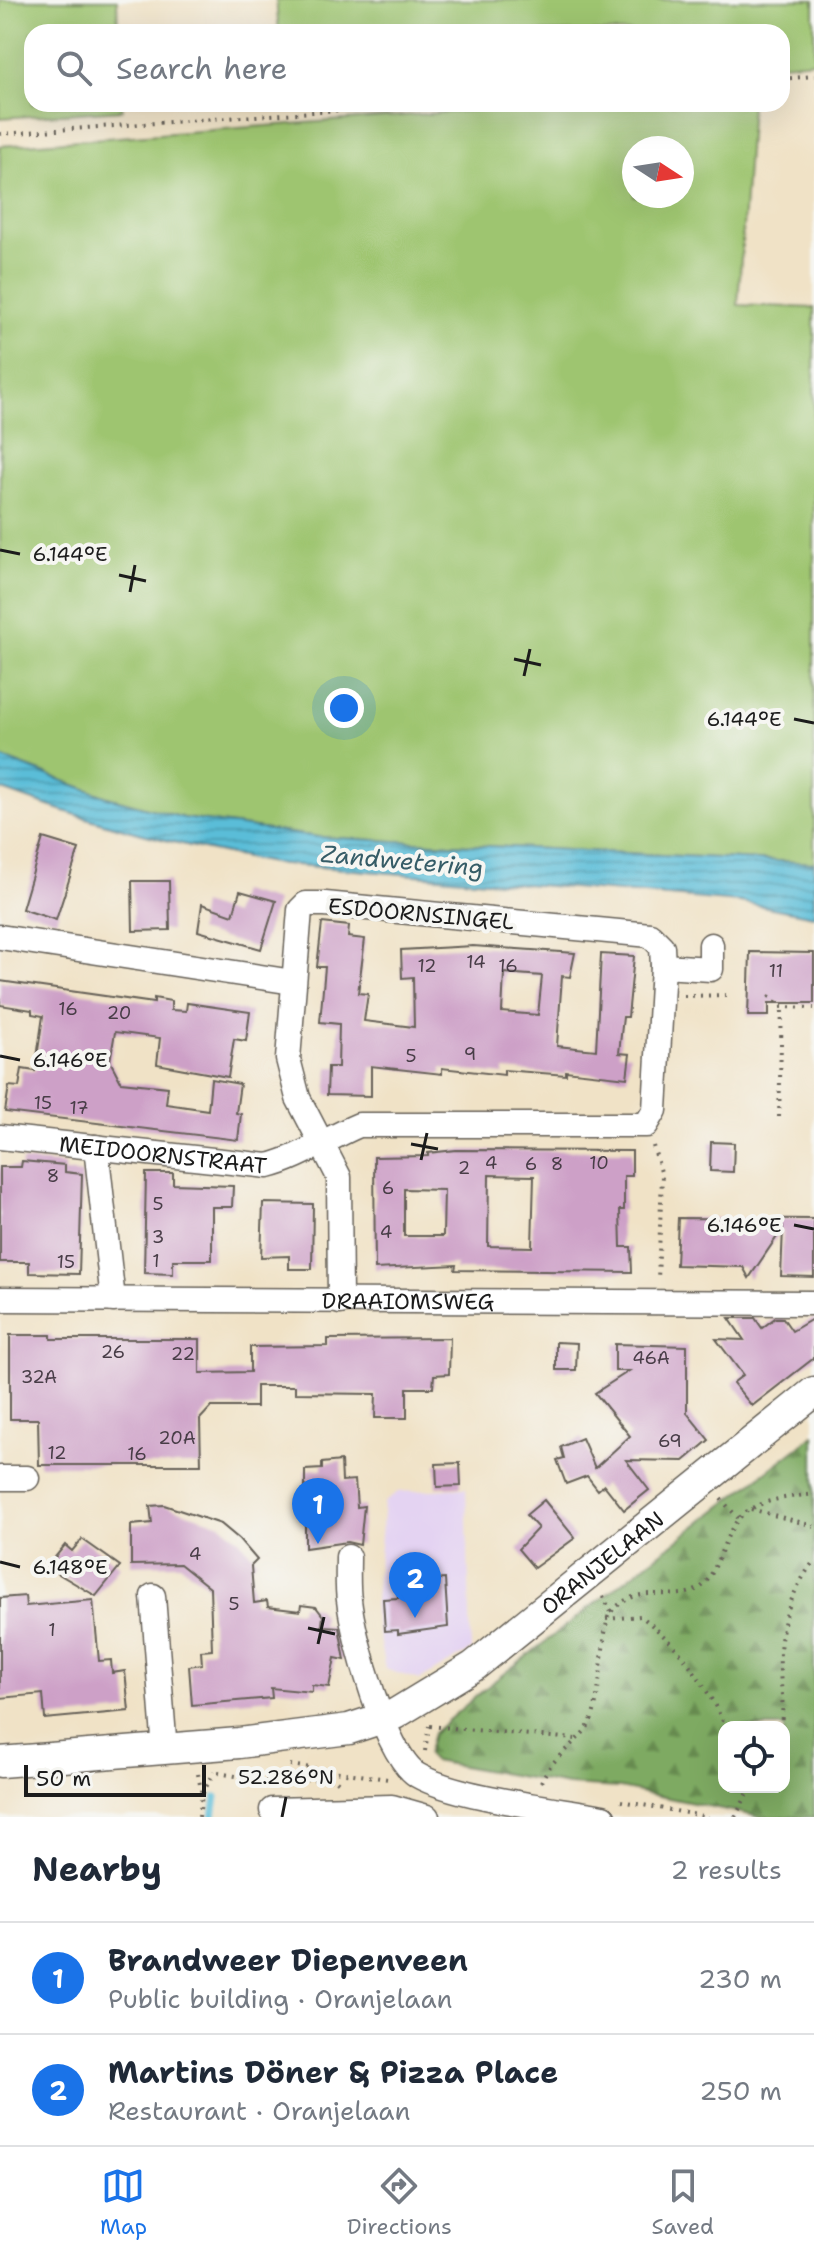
<!DOCTYPE html>
<html lang="en">
<head>
<meta charset="utf-8">
<style>
	:root { --surface:#fff; --page:#f2f2f3; --text:#1f2937; --muted:#747a83; --line:#e0e1e3; --accent:#1a73e8 }
	body { margin:0; font-family:"Shantell Sans",sans-serif; background:var(--page); color:var(--text) }
	.controls { position:absolute; right:24px; bottom:24px; display:grid; overflow:hidden; border-radius:16px; box-shadow:0 8px 32px #0002 }
	.controls button { width:72px; height:72px; display:grid; place-items:center; padding:0; border:0; border-bottom:2px solid var(--line); background:var(--surface); color:var(--text); font:40px sans-serif }
	.compass { position:absolute; left:622px; top:136px; width:72px; height:72px; border-radius:50%; background:var(--surface); box-shadow:0 8px 32px #0002; rotate:102deg }
	.scale { position:absolute; left:24px; bottom:20px; width:182px; box-sizing:border-box; padding-left:8px; border:4px solid #1c1c1c; border-top:0; font-size:22px; line-height:28px; white-space:nowrap; color:#1c1c1c; -webkit-text-stroke:6px #f6f6f2; paint-order:stroke }
	.you { position:absolute; left:344px; top:708px; width:28px; height:28px; margin:-20px; border:6px solid #fff; border-radius:50%; background:#1a73e8; box-shadow:0 0 0 12px #1a73e833 }
	.badge { display:grid; place-items:center; width:52px; height:52px; border-radius:50%; background:var(--accent); color:#fff; font-size:26px; font-weight:700 }
	.pin { position:absolute; translate:-50% -66px; filter:drop-shadow(0 2px 4px #0008) }
	.pin::after { content:''; position:absolute; top:42px; width:28px; height:24px; background:inherit; clip-path:polygon(0 0,100% 0,50% 100%) }
	.list { margin:0; padding:0; list-style:none }
	h2 { display:flex; justify-content:space-between; align-items:center; height:104px; margin:0; padding:0 32px; font-size:34px }
	h2 small { font-size:26px; font-weight:400; color:var(--muted) }
	.list li { display:grid; grid-template-columns:52px 1fr auto; gap:24px; align-items:center; box-sizing:border-box; height:112px; padding:0 32px; border-top:2px solid var(--line) }
	.list b { display:block; font-size:30px; white-space:nowrap }
	.list p { margin:0; font-size:26px; white-space:nowrap; color:var(--muted) }
	.list em { font-size:26px; font-style:normal; color:var(--muted) }
	.icon { flex:none; width:44px; height:44px; fill:none; stroke:currentColor; stroke-width:2; stroke-linecap:round; stroke-linejoin:round }
	.map { position:relative; flex:none; width:814px; height:1817px; overflow:hidden }
	.search { position:absolute; background:var(--surface); box-shadow:0 8px 32px #0002; left:24px; right:24px; top:24px; height:88px; display:flex; align-items:center; gap:20px; box-sizing:border-box; padding:0 28px; border-radius:24px; color:var(--muted); font-size:30px }
	.sheet { height:328px; background:var(--surface) }
	nav { display:flex; justify-content:space-around; align-items:center; box-sizing:border-box; height:112px; border-top:2px solid var(--line); background:var(--surface); font-size:22px; color:var(--muted) }
	nav a { display:grid; justify-items:center; gap:4px }
	nav .on { color:var(--accent) }
	.map>svg:first-child { display:block }
	.built { fill:#e4d3f2 }
	.green { fill:#9ec570; stroke:#5d7046; stroke-width:2; fill-rule:evenodd }
	.forest { fill:url(#forest-firs); stroke:#4d633f; stroke-width:2; fill-rule:evenodd }
	.water { fill:url(#water-rules); stroke:#3b6c7a; stroke-width:2 }
	.lines { fill:none; stroke-linecap:round; stroke-linejoin:round }
	.stream { stroke:#5abdd8; stroke-width:7 }
	.building { fill:#cda0c7; fill-rule:evenodd }
	.minor-casing { stroke:#666158; stroke-width:27 }
	.tertiary-casing { stroke:#666158; stroke-width:33 }
	.path { stroke:#666158; stroke-width:4; stroke-dasharray:2 6; stroke-linecap:butt }
	.minor { stroke:#fff; stroke-width:24 }
	.tertiary { stroke:#fff; stroke-width:30 }
	.ticks { fill:none; stroke:#1c1c1c; stroke-width:3 }
	.labels { text-anchor:middle; dominant-baseline:central; stroke-width:8; stroke-linejoin:round; paint-order:stroke }
	.number-label { font-size:18px; fill:#483d47 }
	.street-label { font-size:22px; fill:#1c1c1c; stroke:#f6f6f2 }
	.water-label { font-size:24px; font-style:italic; fill:#355c67; stroke:#f6f6f2 }
	.ticks-label { font-size:20px; text-anchor:middle; fill:#1c1c1c; stroke:#f6f6f2; stroke-width:8; stroke-linejoin:round; paint-order:stroke }
</style>
</head>
<body>
<div class="map">
<svg width="814" height="1817" viewBox="0 0 814 1817">
	<defs>
		<pattern id="forest-firs" width="22" height="20" patternUnits="userSpaceOnUse" patternTransform="scale(2)"><rect width="22" height="20" fill="#7eaa62"/><path d="M5 1l3.5 6h-7zM16 11l3.5 6h-7z" fill="#668a50"/></pattern>
		<pattern id="water-rules" width="6" height="5" patternUnits="userSpaceOnUse" patternTransform="scale(2)"><rect width="6" height="5" fill="#5abdd8"/><path d="M0 2.5h6" fill="none" stroke="#4a99ae"/></pattern>
	</defs>
	<rect width="100%" height="100%" fill="#f6f6f2"/>
	<filter id="ink" filterUnits="userSpaceOnUse"><feTurbulence type="fractalNoise" baseFrequency=".0125" numOctaves="2"/><feDisplacementMap in="SourceGraphic" scale="16" xChannelSelector="R" yChannelSelector="G"/><feConvolveMatrix kernelMatrix="1 2 1 2 8 2 1 2 1" color-interpolation-filters="sRGB"/></filter>
	<filter id="wash" filterUnits="userSpaceOnUse"><feTurbulence type="fractalNoise" baseFrequency=".006" numOctaves="4" result="noise"/><feDisplacementMap in="SourceGraphic" scale="32" xChannelSelector="R" yChannelSelector="G"/><feGaussianBlur stdDeviation="1.8" result="paint"/><feColorMatrix in="noise" values="0 0 0 0 0 0 0 0 0 0 0 0 0 0 0 0 0 1.4 0 .05"/><feComposite in="paint" operator="in"/></filter>
	<g filter="url(#wash)">
		<rect width="100%" height="100%" fill="#f0e2c6"/>
		<polygon class="built" points="466,1488 471,1650 419,1680 385,1669 374,1612 384,1503 398,1492"/>
		<g class="green">
			<polygon points="0,0 117,0 118,32 32,32 32,104 122,104 122,110 0,118"/>
			<polygon points="276,0 814,0 814,61 782,64 782,32 279,32"/>
			<path d="M559 104H751L738 305 814 308V863L318 837 184 818 107 797 0 757V146ZM634 148H682V196H634Z"/>
		</g>
		<path class="forest" d="M814 1435V1817H761L620 1788 568 1785 433 1761 427 1755 433 1733 493 1682ZM724 1727H784V1787H724Z"/>
		<path class="water" d="M0 757 107 797 184 818 318 837 814 863V916L740 902 272 863C178 846 90 822 0 789Z"/>
		<g class="lines">
			<polyline class="stream" points="213,1817 216,1797"/>
		</g>
		<g id="blocks">
			<g class="building">
				<polygon points="43,838 79,849 56,920 22,909"/>
				<polygon points="132,881 169,881 170,930 133,931"/>
				<polygon points="240,891 276,901 261,949 198,931 202,904 233,915"/>
				<path d="M322 923 349 926 348 937 365 939 358 993 368 994 364 1021 414 1027 413 977 402 978 401 950 473 946 575 953 570 977 562 976 557 1046 596 1050 601 954 634 956 628 1017H623L619 1053 630 1054 627 1078 566 1071V1075L504 1070V1075L442 1068V1074L371 1066V1096L327 1095 328 1067H338L339 1024 320 1022 325 967H317ZM504 973 542 976 538 1015 502 1012Z"/>
				<polygon points="750,952 814,953 814,1003 769,1003 769,1016 748,1016"/>
				<polygon points="0,981 154,1003 154,998 171,1001 171,1010 186,1011 187,1003 250,1012 246,1041 234,1039 228,1077 157,1064 160,1038 115,1032 110,1061 121,1082 168,1087 166,1104 208,1110 211,1079 240,1084 236,1113 241,1114 238,1140 5,1112 9,1086 19,1087 22,1069 35,1071 43,1016 32,1014 32,1010 0,1005"/>
				<polygon points="711,1142 734,1143 733,1172 710,1171"/>
				<path d="M456 1150 632 1151V1176H624V1210H620L621 1247H631L632 1272 455 1270 456 1265 375 1269 374 1157 428 1156V1153ZM489 1175 534 1176 532 1247 488 1246ZM404 1189 444 1190 443 1236H404Z"/>
				<polygon points="22,1161 65,1165 65,1172 82,1174 79,1274 29,1273 29,1262 0,1262 0,1167 21,1167"/>
				<polygon points="146,1173 173,1173 173,1184 233,1186 232,1207 212,1207 212,1260 173,1260 173,1274 144,1273"/>
				<polygon points="263,1203 313,1204 312,1269 289,1269 289,1256 261,1257"/>
				<polygon points="678,1218 814,1219 814,1277 781,1276 783,1228 749,1278 743,1267 676,1265"/>
				<polygon points="729,1318 755,1318 762,1328 775,1318 783,1318 792,1331 814,1318 814,1358 752,1406 733,1383 743,1375 716,1339 744,1340"/>
				<polygon points="10,1335 51,1335 51,1339 200,1339 200,1373 250,1372 250,1347 328,1346 328,1339 450,1338 449,1374 434,1375 433,1388 407,1388 407,1418 375,1418 376,1394 295,1393 295,1386 256,1386 256,1407 211,1407 200,1419 201,1465 39,1465 38,1419 10,1419"/>
				<polygon points="556,1342 577,1343 576,1370 556,1370"/>
				<polygon points="615,1344 687,1346 687,1413 709,1440 684,1461 626,1460 649,1490 624,1510 604,1485 598,1490 587,1476 566,1484 557,1460 564,1458 561,1447 582,1438 595,1468 630,1436 595,1393 629,1371 615,1371"/>
				<polygon points="341,1461 342,1481 355,1480 357,1507 364,1506 360,1545 347,1542 305,1548 305,1470 322,1469 322,1463"/>
				<polygon points="460,1463 461,1486 437,1487 436,1464"/>
				<polygon points="544,1500 575,1538 534,1568 518,1549 538,1528 526,1515"/>
				<polygon points="164,1505 221,1524 239,1539 257,1560 251,1566 254,1603 267,1601 268,1607 300,1611 301,1605 316,1607 323,1616 322,1626 339,1627 345,1660 335,1658 329,1687 312,1685 312,1692 271,1688 272,1698 192,1705 189,1666 202,1664 201,1651 212,1650 210,1588 180,1564 131,1565 131,1525 152,1523 150,1506"/>
				<polygon points="82,1539 120,1566 96,1596 47,1567 65,1545 72,1551"/>
				<polygon points="445,1579 448,1627 398,1634 398,1630 385,1631 383,1599 398,1598 397,1582"/>
				<polygon points="25,1596 26,1606 93,1600 99,1661 111,1660 112,1673 125,1671 129,1711 45,1719 43,1694 0,1698 0,1598"/>
			</g>
		</g>
	</g>
	<g filter="url(#ink)">
		<use href="#blocks" fill-opacity="0" stroke="#666158" stroke-width="2"/>
		<g class="lines">
			<g class="minor-casing">
				<g id="minor">
					<polyline points="0,937 293,982"/>
					<polyline points="663,966 711,969 711,945"/>
					<path id="s1" d="M0 1137 268 1166C300 1158 328 1138 359 1125H646L655 1110 663 966 662 947 650 935 325 904H306L300 910 288 1059 298 1098 339 1177 340 1302"/>
					<polyline points="96,1147 113,1300"/>
					<path id="s2" d="M0 1299 814 1303"/>
					<polyline points="0,1478 27,1478"/>
					<path d="M348 1557C348 1571 347 1586 349 1600 353 1637 386 1756 417 1775 457 1798 554 1808 603 1817"/>
					<polyline points="153,1596 165,1751"/>
					<polyline points="272,1810 392,1807 427,1817"/>
				</g>
			</g>
			<g class="tertiary-casing">
				<g id="tertiary">
					<path id="s3" d="M0 1762 239 1743 349 1729 395 1714 474 1666 814 1392"/>
				</g>
			</g>
			<g class="path">
				<polyline points="782,79 814,76"/>
				<polyline points="0,134 426,104"/>
				<polyline points="684,996 730,995"/>
				<polyline points="769,996 782,1007 814,1008"/>
				<polyline points="779,1117 782,1007"/>
				<polyline points="653,1146 662,1175 658,1280"/>
				<polyline points="721,1499 738,1518"/>
				<polyline points="751,1509 814,1526"/>
				<polyline points="603,1596 611,1612"/>
				<path d="M606 1619 641 1616C686 1653 700 1676 726 1727"/>
				<polyline points="430,1726 575,1739"/>
				<path d="M780 1727C785 1708 781 1690 780 1671 778 1630 789 1594 814 1561"/>
				<polyline points="425,1751 429,1726"/>
				<polyline points="290,1765 388,1779"/>
				<polyline points="218,1773 265,1781 334,1779 339,1783"/>
				<polyline points="198,1774 202,1795"/>
				<path d="M541 1782C554 1753 582 1741 591 1721 601 1699 603 1621 610 1613 640 1580 668 1603 696 1590 720 1580 721 1526 749 1510 769 1498 792 1497 814 1494"/>
				<polyline points="621,1801 708,1817"/>
				<polyline points="199,1817 202,1795 214,1772"/>
				<polyline points="735,1817 751,1787"/>
			</g>
			<use href="#minor" class="minor"/>
			<use href="#tertiary" class="tertiary"/>
		</g>
	</g>
	<path class="ticks" d="M0 550 20 554M119 575 146 581M130 592 135 565M514 659 541 665M524 676 530 649M794 719 814 723M0 1056 20 1060M411 1144 438 1149M421 1160 427 1133M794 1225 814 1229M0 1562 20 1567M308 1628 335 1634M318 1644 324 1617M282 1817 286 1797"/>
	<g class="labels">
		<g class="number-label">
			<text x="476" y="962">14</text>
			<text x="427" y="966">12</text>
			<text x="508" y="966">16</text>
			<text x="776" y="971">11</text>
			<text x="68" y="1009">16</text>
			<text x="119" y="1013">20</text>
			<text x="470" y="1054">9</text>
			<text x="411" y="1056">5</text>
			<text x="43" y="1103">15</text>
			<text x="79" y="1108">17</text>
			<text x="491" y="1163">4</text>
			<text x="599" y="1163">10</text>
			<text x="531" y="1164">6</text>
			<text x="557" y="1164">8</text>
			<text x="464" y="1168">2</text>
			<text x="53" y="1176">8</text>
			<text x="388" y="1188">6</text>
			<text x="158" y="1204">5</text>
			<text x="386" y="1232">4</text>
			<text x="158" y="1237">3</text>
			<text x="156" y="1261">1</text>
			<text x="66" y="1262">15</text>
			<text x="113" y="1352">26</text>
			<text x="183" y="1354">22</text>
			<text x="651" y="1358">46A</text>
			<text x="39" y="1377">32A</text>
			<text x="177" y="1438">20A</text>
			<text x="670" y="1441">69</text>
			<text x="57" y="1453">12</text>
			<text x="137" y="1454">16</text>
			<text x="195" y="1554">4</text>
			<text x="234" y="1604">5</text>
			<text x="52" y="1630">1</text>
		</g>
		<g class="street-label">
			<text transform="translate(421 914) rotate(5)">ESDOORNSINGEL</text>
			<text stroke="none"><textPath href="#s1" startOffset="164">MEIDOORNSTRAAT</textPath></text>
			<text stroke="none"><textPath href="#s2" startOffset="408">DRAAIOMSWEG</textPath></text>
			<text stroke="none"><textPath href="#s3" startOffset="656">ORANJELAAN</textPath></text>
		</g>
		<g class="water-label">
			<text transform="translate(402 861) rotate(5)">Zandwetering</text>
		</g>
	</g>
	<g class="ticks-label">
		<text x="70" y="561">6.144°E</text>
		<text x="744" y="726">6.144°E</text>
		<text x="70" y="1067">6.146°E</text>
		<text x="744" y="1232">6.146°E</text>
		<text x="70" y="1574">6.148°E</text>
		<text x="286" y="1784">52.286°N</text>
	</g>
</svg>
<div class="controls">
<button><svg class="icon" aria-label="locate" viewBox="0 0 24 24"><circle cx="12" cy="12" r="6"/><path d="M12 2v4M12 18v4M2 12h4M18 12h4"/></svg></button>
</div>
<svg class="compass" viewBox="-18 -18 36 36"><path d="M0-13l5 13h-10z" fill="#e53935"/><path d="M0 13l5-13h-10z" fill="#747a83"/></svg>
<div class="scale">50 m</div>
<div class="you"></div>
<div class="pin badge" style="left:318px;top:1544px">1</div>
<div class="pin badge" style="left:415px;top:1618px">2</div>
<div class="search"><svg class="icon" aria-label="search" viewBox="0 0 24 24"><circle cx="10" cy="10" r="6"/><path d="M15 15l6 6"/></svg>Search here</div>
</div>
<section class="sheet">
<h2>Nearby<small>2 results</small></h2>
<ul class="list">
<li><span class="badge">1</span><div><b>Brandweer Diepenveen</b><p>Public building · Oranjelaan</p></div><em>230 m</em></li>
<li><span class="badge">2</span><div><b>Martins Döner &amp; Pizza Place</b><p>Restaurant · Oranjelaan</p></div><em>250 m</em></li>
</ul>
</section>
<nav>
<a class="on"><svg class="icon" aria-label="map" viewBox="0 0 24 24"><path d="M3 6l6-2 6 2 6-2v14l-6 2-6-2-6 2zM9 4v14M15 6v14"/></svg>Map</a>
<a><svg class="icon" aria-label="directions" viewBox="0 0 24 24"><path d="M12 3l9 9-9 9-9-9zM9 14v-3h6M13 9l2 2-2 2"/></svg>Directions</a>
<a><svg class="icon" aria-label="saved" viewBox="0 0 24 24"><path d="M7 4h10v16l-5-4-5 4z"/></svg>Saved</a>
</nav>
</body>
</html>
